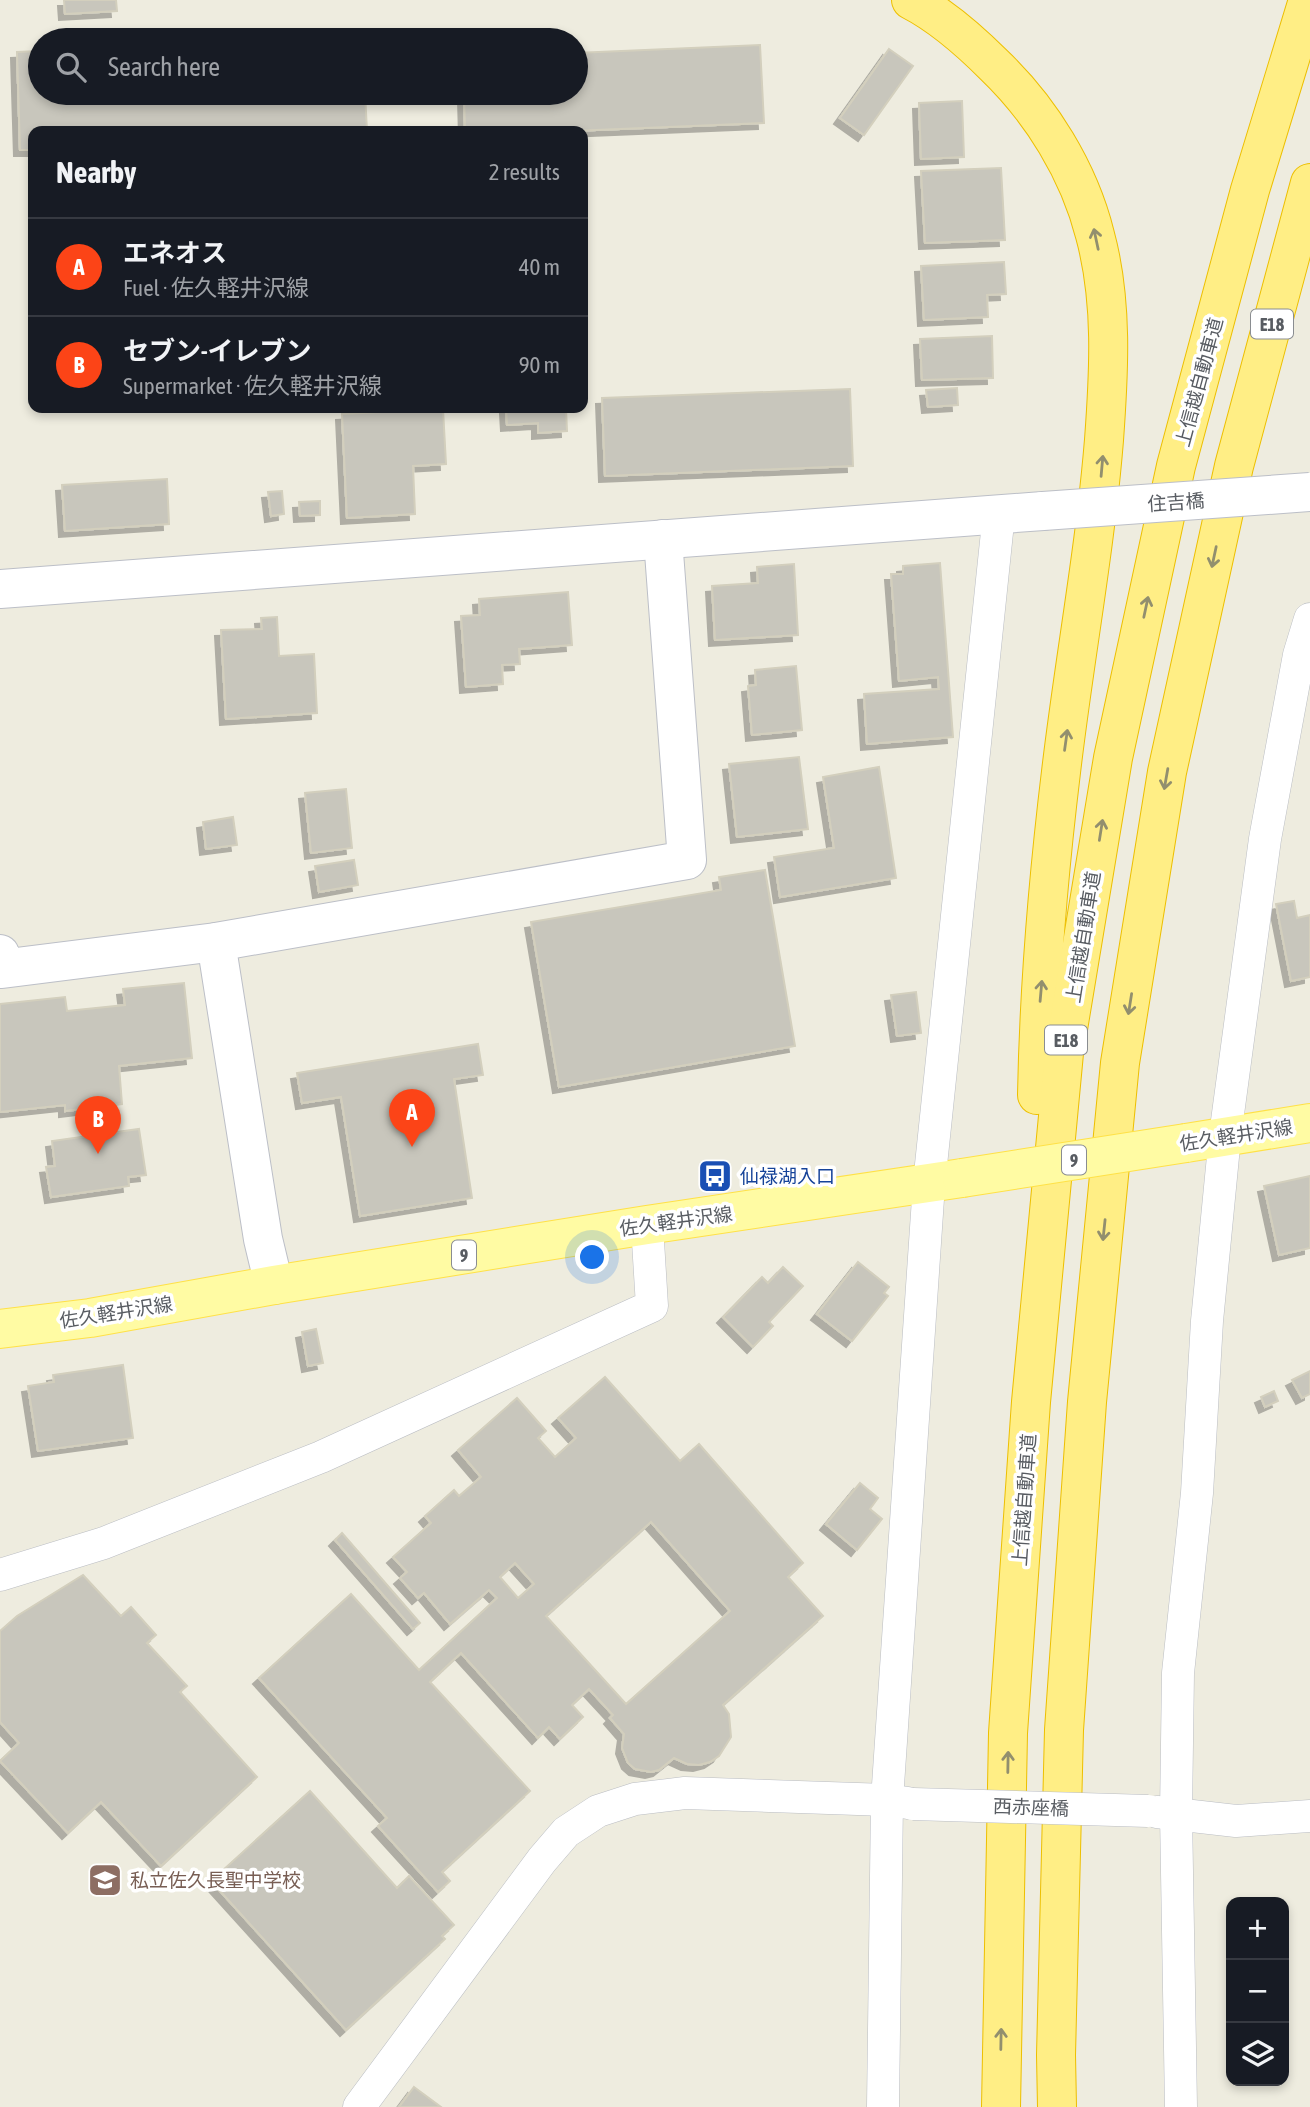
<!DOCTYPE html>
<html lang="en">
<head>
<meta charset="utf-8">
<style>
	:root { --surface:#171b24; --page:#20242c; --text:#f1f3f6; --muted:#9ea1a6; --line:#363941; --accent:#fc4417 }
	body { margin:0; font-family:"Asap Condensed","Noto Sans JP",sans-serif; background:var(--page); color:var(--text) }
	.controls { position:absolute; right:21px; bottom:21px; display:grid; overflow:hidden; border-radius:14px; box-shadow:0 4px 10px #0003 }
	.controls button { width:63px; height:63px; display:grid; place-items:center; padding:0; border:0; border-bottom:2px solid var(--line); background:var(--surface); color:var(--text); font:35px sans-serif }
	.you { position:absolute; left:593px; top:1258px; width:24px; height:24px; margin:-18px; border:5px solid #fff; border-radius:50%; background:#1a73e8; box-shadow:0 0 0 10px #1a73e833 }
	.badge { display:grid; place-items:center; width:46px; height:46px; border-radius:50%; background:var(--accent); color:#fff; font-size:23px; font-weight:700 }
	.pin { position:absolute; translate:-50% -58px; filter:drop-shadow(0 2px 4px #0008) }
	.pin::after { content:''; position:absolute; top:37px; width:24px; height:21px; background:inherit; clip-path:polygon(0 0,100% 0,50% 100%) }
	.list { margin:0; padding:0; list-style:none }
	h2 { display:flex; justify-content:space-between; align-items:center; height:91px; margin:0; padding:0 28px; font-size:30px }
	h2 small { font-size:23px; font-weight:400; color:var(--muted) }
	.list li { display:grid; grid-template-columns:46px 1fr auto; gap:21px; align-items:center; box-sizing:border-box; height:98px; padding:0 28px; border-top:2px solid var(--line) }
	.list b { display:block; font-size:26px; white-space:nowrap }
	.list p { margin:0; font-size:23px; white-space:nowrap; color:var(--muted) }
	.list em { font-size:23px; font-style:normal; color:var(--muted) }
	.icon { flex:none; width:38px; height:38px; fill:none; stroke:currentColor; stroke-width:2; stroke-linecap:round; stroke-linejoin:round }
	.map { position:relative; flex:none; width:1310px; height:2107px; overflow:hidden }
	.search { position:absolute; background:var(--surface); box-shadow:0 4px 10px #0003; left:28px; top:28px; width:560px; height:77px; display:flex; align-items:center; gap:18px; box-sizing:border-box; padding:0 24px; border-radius:38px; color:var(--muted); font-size:26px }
	.panel { position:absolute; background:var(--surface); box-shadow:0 4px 10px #0003; left:28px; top:126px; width:560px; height:287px; border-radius:14px }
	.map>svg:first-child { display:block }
	.building { fill:#c8c6bc; stroke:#d3cfbd; stroke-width:2; fill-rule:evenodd; filter:url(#shadow) }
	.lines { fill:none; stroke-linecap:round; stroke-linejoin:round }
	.street-casing { stroke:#babdc3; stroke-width:33 }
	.secondary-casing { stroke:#bcbfc7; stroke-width:40 }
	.primary-casing { stroke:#ffe147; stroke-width:40 }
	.highway-casing { stroke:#edbf00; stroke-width:40 }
	.street { stroke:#fff; stroke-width:32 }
	.secondary { stroke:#fff; stroke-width:38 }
	.primary { stroke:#fffba3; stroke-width:38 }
	.highway { stroke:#ffee85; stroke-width:38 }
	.street-bridge-casing { stroke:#babdc3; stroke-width:33; stroke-linecap:butt }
	.secondary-bridge-casing { stroke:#bcbfc7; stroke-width:40; stroke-linecap:butt }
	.primary-bridge-casing { stroke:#ffe147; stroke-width:40; stroke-linecap:butt }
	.street-bridge { stroke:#fff; stroke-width:32 }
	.secondary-bridge { stroke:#fff; stroke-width:38 }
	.primary-bridge { stroke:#fffba3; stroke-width:38 }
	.oneway { stroke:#928f6e }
	.labels { text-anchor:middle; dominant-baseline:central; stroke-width:7; stroke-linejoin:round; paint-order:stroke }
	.shield { fill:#fff; stroke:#8a8d91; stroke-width:2 }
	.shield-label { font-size:18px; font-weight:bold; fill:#585c62 }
	.street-label { font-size:19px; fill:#585c62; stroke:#fff }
	.transit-label { font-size:19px; fill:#164399; stroke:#fff; text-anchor:start }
	.education-label { font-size:19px; fill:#785e54; stroke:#fff; text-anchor:start }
</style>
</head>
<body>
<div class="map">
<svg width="1310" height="2107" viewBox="0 0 1310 2107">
	<defs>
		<filter id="shadow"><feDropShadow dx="-6" dy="6" stdDeviation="0" flood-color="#0004"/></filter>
	</defs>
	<rect width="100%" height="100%" fill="#eeecdf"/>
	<g class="building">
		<polygon points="64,0 116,0 117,11 65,14"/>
		<polygon points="760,45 764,123 572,131 465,131 464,93 576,93 576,53"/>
		<polygon points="889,49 913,66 864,135 840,118"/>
		<polygon points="40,51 40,93 365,93 367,131 33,131 33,150 20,150 17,52"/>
		<polygon points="962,101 964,157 921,159 919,103"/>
		<polygon points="1001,168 1005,240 925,243 921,171"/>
		<polygon points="1004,262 1006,294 987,295 988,317 924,320 921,266"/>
		<polygon points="992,336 993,378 922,380 920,339"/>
		<polygon points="957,388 958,405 928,407 926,390"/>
		<polygon points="850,389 853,466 605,476 602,398"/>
		<polygon points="506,408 566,408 567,431 538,433 538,423 507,425"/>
		<polygon points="443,409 446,464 413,466 415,514 347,518 342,414"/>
		<polygon points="167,479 169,524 65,531 62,485"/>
		<polygon points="282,491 284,514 271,516 268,492"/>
		<polygon points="320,501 320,515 300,516 299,502"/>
		<polygon points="940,563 953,737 867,744 864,694 939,689 938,677 899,681 891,574 903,574 903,566"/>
		<polygon points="794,564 798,635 715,640 712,586 758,583 757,567"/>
		<polygon points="568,592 572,645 519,649 520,664 502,665 503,684 466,687 461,616 480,615 479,599"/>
		<polygon points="277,617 279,656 314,654 317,713 226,719 221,630 262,629 261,618"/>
		<polygon points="796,666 802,730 752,735 748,686 756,685 755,670"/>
		<polygon points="799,757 808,829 737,837 729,764"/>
		<polygon points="879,767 896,878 780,897 774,857 834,848 823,777"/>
		<polygon points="346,789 352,848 311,853 305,793"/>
		<polygon points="233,817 237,845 206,849 203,822"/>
		<polygon points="354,860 358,885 319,892 315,866"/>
		<polygon points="765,870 795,1046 559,1087 531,922 721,890 719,877"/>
		<polygon points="1294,901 1297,918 1310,915 1310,977 1291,981 1276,904"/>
		<polygon points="184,983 192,1058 119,1066 122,1104 65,1111 65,1105 0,1112 0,1004 65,997 67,1011 125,1005 123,989"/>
		<polygon points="916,992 921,1033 897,1036 891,995"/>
		<polygon points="478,1044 483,1075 454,1079 472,1198 360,1216 341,1097 302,1103 297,1073"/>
		<polygon points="139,1129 146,1175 128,1177 129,1186 51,1197 46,1167 55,1166 52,1141"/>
		<polygon points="1310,1176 1310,1248 1279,1255 1264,1186"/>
		<polygon points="858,1262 889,1287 884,1293 888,1296 852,1341 817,1314"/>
		<polygon points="783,1267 803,1286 769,1322 773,1326 753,1347 723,1317 762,1277 768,1283"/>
		<polygon points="316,1329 323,1363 308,1366 302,1332"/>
		<polygon points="123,1365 133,1438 38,1451 28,1386 54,1382 53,1375"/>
		<polygon points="1310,1371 1310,1394 1302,1398 1292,1380"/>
		<path d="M605 1377 680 1461 699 1444 803 1563 788 1577 823 1616 723 1705 729 1714 731 1737 719 1756 710 1762 699 1765 687 1764 674 1758 659 1770 651 1772 635 1769 628 1763 622 1748 624 1734 610 1718 613 1715 589 1689 572 1705 583 1717 560 1739 549 1727 538 1738 461 1653 430 1682 530 1791 442 1872 450 1881 438 1892 378 1826 387 1818 259 1678 351 1594 419 1670 497 1598 489 1590 450 1624 424 1593 418 1598 400 1578 407 1572 393 1557 431 1523 425 1516 454 1490 459 1496 481 1477 458 1450 517 1398 546 1431 538 1438 555 1457 576 1438 558 1418ZM651 1522 730 1611 626 1704 546 1616ZM515 1563 534 1584 518 1598 500 1577Z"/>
		<polygon points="1274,1391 1278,1401 1265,1407 1261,1397"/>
		<polygon points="860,1483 878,1498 870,1509 882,1519 857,1550 826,1524"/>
		<polygon points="342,1533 420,1623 413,1629 335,1540"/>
		<polygon points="83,1575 121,1616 131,1607 156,1635 147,1643 187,1686 180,1692 257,1777 161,1866 101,1802 68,1833 0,1761 19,1743 0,1722 0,1631 17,1616"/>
		<polygon points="310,1791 397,1888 409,1876 454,1925 442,1936 445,1939 346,2030 211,1881"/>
		<polygon points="414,2087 441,2107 399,2107"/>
	</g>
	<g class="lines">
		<g class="street-casing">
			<g id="street">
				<polyline points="0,1575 104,1543 321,1457 652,1306 647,1225"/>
				<polyline points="1157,1812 1236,1821 1310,1816"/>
				<polyline points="359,2107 542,1860 566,1832 598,1811 635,1799 685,1793 887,1800 908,1803"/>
				<polyline points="883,2107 887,1800 929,1184 999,513"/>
				<polyline points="1181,2107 1176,1813 1178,1673 1197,1493 1207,1321 1225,1136 1265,839 1299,655 1310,619"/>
			</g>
		</g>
		<g class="secondary-casing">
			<g id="secondary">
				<polyline points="0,589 1043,511"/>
				<polyline points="216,942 263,1239 274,1285"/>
				<polyline points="0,954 2,969 216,942 687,860 663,539"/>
			</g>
		</g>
		<g class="primary-casing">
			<g id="primary">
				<polyline points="1186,1143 1310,1123"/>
				<polyline points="0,1329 90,1318 274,1285 647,1225 962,1178"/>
			</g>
		</g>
		<g class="highway-casing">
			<g id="highway">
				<path d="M911 0C942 16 969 40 994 65 1041 110 1079 171 1095 235 1113 301 1109 372 1104 440 1095 551 1074 661 1061 772 1048 879 1039 988 1037 1095"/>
				<polyline points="1001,2107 1008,1733 1031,1402 1064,1053 1113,758 1176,466 1250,190 1308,0"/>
				<polyline points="1057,2107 1056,2055 1064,1730 1087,1402 1120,1063 1167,772 1234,466 1310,183"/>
			</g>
		</g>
		<use href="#street" class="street"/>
		<use href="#secondary" class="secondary"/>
		<use href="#primary" class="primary"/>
		<use href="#highway" class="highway"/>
		<g class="street-bridge-casing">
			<polyline id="street-bridge" points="913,1804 1148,1811"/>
		</g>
		<g class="secondary-bridge-casing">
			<polyline id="secondary-bridge" points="1043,511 1310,492"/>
		</g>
		<g class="primary-bridge-casing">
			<polyline id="primary-bridge" points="962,1178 1186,1143"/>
		</g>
		<use href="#street-bridge" class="street-bridge"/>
		<use href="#secondary-bridge" class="secondary-bridge"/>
		<use href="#primary-bridge" class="primary-bridge"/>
	</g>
	<defs><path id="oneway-shaft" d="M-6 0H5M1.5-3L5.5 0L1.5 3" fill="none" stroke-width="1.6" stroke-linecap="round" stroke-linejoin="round" transform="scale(1.75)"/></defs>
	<g class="oneway">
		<use href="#oneway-shaft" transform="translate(1096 239) rotate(-102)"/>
		<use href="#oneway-shaft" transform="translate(1102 466) rotate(-85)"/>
		<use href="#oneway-shaft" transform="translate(1214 557) rotate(102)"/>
		<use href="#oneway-shaft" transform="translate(1146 607) rotate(-78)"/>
		<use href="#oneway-shaft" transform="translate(1066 740) rotate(-82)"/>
		<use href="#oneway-shaft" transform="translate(1166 779) rotate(100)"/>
		<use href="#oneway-shaft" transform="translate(1101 830) rotate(-81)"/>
		<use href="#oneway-shaft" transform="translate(1041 991) rotate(-85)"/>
		<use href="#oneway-shaft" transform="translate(1130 1004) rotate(99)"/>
		<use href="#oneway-shaft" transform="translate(1104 1230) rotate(96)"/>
		<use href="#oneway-shaft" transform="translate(1008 1762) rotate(-89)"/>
		<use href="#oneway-shaft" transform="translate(1001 2039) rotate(-89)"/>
	</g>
	<defs>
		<g id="bus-square" transform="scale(1.75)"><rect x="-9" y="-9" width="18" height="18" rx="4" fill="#1a4fb4" stroke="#fff"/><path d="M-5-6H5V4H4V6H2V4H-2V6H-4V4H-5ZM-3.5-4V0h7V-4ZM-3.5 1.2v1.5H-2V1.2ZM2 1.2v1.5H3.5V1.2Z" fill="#fff"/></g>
		<g id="school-square" transform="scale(1.75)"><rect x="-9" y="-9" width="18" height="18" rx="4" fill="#8d6e63" stroke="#fff"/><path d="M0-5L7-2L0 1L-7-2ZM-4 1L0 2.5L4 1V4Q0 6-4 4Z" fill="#fff"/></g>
	</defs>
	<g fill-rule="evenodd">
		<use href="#bus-square" x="715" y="1176"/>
		<use href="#school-square" x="105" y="1880"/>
	</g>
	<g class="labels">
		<g class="shield">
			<rect x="1251" y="309.5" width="42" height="29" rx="5"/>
			<rect x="1045" y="1025.5" width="42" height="29" rx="5"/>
			<rect x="1062" y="1145.5" width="24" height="29" rx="5"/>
			<rect x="452" y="1240.5" width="24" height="29" rx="5"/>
		</g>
		<g class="shield-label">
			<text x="1272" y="324">E18</text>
			<text x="1066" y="1040">E18</text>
			<text x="1074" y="1160">9</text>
			<text x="464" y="1255">9</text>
		</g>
		<g class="street-label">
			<text transform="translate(1199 382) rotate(-75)">上信越自動車道</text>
			<text transform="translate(1176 502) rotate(-4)">住吉橋</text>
			<text transform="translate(1083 937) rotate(-81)">上信越自動車道</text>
			<text transform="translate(1236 1135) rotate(-9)">佐久軽井沢線</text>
			<text transform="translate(676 1221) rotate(-8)">佐久軽井沢線</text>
			<text transform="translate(116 1312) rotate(-9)">佐久軽井沢線</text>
			<text transform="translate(1024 1500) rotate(-86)">上信越自動車道</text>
			<text transform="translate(1031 1807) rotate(2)">西赤座橋</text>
		</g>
		<g class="transit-label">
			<text x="740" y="1176">仙禄湖入口</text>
		</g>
		<g class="education-label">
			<text x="130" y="1880">私立佐久長聖中学校</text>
		</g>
	</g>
</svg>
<div class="controls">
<button>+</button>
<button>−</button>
<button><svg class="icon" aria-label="layers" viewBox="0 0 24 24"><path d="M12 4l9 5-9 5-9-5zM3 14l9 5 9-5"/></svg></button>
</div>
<div class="you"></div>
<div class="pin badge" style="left:412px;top:1147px">A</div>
<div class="pin badge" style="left:98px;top:1154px">B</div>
<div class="search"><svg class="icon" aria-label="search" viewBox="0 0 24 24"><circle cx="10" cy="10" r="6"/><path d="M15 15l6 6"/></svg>Search here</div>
<section class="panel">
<h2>Nearby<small>2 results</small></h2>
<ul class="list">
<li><span class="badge">A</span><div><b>エネオス</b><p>Fuel · 佐久軽井沢線</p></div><em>40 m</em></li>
<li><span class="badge">B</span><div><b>セブン-イレブン</b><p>Supermarket · 佐久軽井沢線</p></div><em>90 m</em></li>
</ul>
</section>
</div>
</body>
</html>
